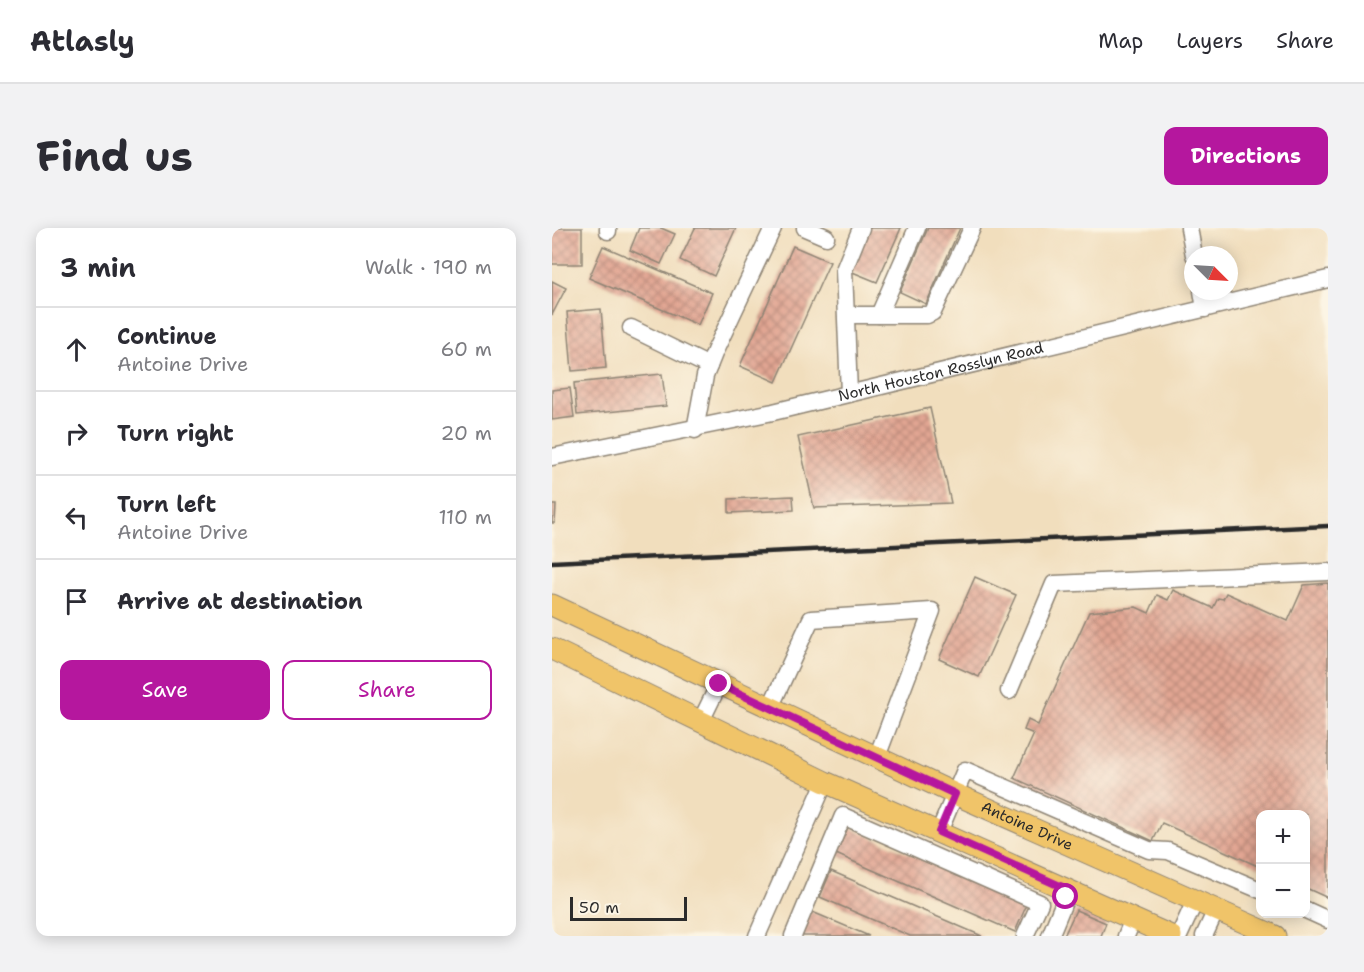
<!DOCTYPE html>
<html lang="en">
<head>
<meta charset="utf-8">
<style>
	:root { --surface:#fff; --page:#f2f2f3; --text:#2b2b33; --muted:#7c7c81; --line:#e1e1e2; --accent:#b5179e }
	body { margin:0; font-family:"Shantell Sans",sans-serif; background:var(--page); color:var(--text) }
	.controls { position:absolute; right:18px; bottom:18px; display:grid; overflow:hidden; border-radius:12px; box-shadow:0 3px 15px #0003 }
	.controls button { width:54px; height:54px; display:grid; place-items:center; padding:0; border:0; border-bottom:2px solid var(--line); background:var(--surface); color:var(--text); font:30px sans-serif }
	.compass { position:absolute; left:632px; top:18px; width:54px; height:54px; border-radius:50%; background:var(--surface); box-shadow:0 3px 15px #0003; rotate:114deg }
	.scale { position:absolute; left:18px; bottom:15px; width:117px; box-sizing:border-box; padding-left:6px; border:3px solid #2b2b2b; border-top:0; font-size:16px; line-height:21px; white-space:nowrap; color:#2b2b2b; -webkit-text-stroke:4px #fcf5e5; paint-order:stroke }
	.stop { position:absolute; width:18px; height:18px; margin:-14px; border:4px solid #b5179e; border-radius:50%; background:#fff }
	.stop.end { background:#b5179e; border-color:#fff; box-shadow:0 2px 6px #0008 }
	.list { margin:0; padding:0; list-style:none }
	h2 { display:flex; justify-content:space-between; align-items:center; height:78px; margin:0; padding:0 24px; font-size:26px }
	h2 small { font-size:20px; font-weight:400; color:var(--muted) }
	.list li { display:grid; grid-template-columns:39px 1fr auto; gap:18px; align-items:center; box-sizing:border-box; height:84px; padding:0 24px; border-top:2px solid var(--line) }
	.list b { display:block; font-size:22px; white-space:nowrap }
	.list p { margin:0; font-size:20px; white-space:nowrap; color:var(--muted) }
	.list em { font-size:20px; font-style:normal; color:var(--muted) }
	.actions { display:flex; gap:12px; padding:18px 24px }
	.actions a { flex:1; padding:14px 0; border:2px solid var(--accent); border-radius:12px; text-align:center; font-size:21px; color:var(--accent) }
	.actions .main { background:var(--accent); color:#fff }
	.icon { flex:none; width:33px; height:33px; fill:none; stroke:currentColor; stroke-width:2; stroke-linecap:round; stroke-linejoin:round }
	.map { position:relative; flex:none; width:776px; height:708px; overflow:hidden; border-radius:12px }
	header { display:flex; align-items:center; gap:36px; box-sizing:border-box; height:84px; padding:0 30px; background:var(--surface); border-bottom:2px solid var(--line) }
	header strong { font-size:28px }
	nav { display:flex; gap:33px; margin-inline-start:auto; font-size:21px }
	.intro { display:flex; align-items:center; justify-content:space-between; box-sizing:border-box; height:144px; padding:0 36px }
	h1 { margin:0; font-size:42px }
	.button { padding:15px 27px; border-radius:12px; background:var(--accent); color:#fff; font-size:21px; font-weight:700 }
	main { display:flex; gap:36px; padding:0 36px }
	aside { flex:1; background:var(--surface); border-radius:12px; box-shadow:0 3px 15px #0003 }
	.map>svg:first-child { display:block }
	.building { fill:url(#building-cross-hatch) }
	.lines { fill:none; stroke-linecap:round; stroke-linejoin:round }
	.minor-casing { stroke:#8e8474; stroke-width:19 }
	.major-casing { stroke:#8e8474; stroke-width:23 }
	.minor { stroke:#fff; stroke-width:16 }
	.major { stroke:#f0c469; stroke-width:21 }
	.rail { stroke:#2b2b2b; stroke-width:4.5 }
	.route { stroke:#b5179e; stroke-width:8 }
	.labels { text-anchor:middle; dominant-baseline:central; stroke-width:5; stroke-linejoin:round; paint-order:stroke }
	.street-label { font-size:15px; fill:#2b2b2b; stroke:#fcf5e5 }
</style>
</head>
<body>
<header>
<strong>Atlasly</strong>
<nav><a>Map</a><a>Layers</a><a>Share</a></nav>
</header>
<div class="intro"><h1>Find us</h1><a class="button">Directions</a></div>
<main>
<aside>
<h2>3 min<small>Walk · 190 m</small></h2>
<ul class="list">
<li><svg class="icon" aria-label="ahead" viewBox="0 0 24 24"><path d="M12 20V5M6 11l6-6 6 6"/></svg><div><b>Continue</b><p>Antoine Drive</p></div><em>60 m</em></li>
<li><svg class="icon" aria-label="right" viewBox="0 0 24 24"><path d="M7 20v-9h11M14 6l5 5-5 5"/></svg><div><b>Turn right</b></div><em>20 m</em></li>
<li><svg class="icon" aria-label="left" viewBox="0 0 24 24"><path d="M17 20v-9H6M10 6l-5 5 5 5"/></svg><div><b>Turn left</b><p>Antoine Drive</p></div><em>110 m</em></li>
<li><svg class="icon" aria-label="arrive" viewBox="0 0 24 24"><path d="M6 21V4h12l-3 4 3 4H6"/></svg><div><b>Arrive at destination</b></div></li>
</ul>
<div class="actions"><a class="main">Save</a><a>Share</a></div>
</aside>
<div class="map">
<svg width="776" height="708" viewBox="0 0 776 708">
	<defs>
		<pattern id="building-cross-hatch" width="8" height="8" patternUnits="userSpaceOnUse" patternTransform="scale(1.5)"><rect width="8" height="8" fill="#e2a693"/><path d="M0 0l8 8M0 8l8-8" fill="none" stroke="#b78778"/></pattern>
	</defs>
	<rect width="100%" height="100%" fill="#fcf5e5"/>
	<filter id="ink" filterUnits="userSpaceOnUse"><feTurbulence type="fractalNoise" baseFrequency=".0167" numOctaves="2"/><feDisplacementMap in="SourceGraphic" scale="12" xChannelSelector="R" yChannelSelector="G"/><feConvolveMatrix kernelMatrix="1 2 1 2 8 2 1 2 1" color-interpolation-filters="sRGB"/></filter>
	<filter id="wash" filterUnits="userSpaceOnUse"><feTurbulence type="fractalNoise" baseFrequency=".008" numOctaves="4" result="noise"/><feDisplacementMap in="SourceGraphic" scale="24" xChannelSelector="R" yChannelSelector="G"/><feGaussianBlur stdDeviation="1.35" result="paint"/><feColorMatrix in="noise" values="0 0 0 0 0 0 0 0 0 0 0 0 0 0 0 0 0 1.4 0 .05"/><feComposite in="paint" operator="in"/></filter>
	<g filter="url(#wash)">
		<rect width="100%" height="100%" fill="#f1debd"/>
		<g id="blocks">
			<g class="building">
				<rect x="0" y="0" width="30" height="36"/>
				<polygon points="87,0 109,0 123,6 109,36 78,22"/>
				<polygon points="143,0 184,0 162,48 128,32"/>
				<polygon points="317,0 349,0 325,54 298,43"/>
				<polygon points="376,0 408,0 374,76 348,64"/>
				<polygon points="51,18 160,65 146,97 37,50"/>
				<polygon points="241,18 278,34 224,154 188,138"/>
				<polygon points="0,53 14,60 0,87"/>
				<polygon points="49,81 54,140 20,143 15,84"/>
				<polygon points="110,146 114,178 25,187 22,155"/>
				<polygon points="18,160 22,189 0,192 0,162"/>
				<polygon points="378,180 399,275 262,280 246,209"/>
				<polygon points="241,268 242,282 177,285 177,271"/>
				<polygon points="0,277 4,277 3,295 0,295"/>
				<polygon points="423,349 464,367 427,449 387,431"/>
				<polygon points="776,355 776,670 754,660 754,586 708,586 708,639 610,595 601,613 462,550 482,506 472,502 476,492 486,497 537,384 584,379 597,385 605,367 616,372 621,362 661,380 666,370 671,371 674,365 736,393 752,357"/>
				<polygon points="296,599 475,676 463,704 284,626"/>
				<polygon points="279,643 430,708 358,708 268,669"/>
				<polygon points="524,682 554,695 549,708 512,708"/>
				<polygon points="258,683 317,708 248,708"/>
			</g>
		</g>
	</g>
	<g filter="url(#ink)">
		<use href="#blocks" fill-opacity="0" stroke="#8e8474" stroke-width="1.5"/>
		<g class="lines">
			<g class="minor-casing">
				<g id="minor">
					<polyline points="253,0 274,9"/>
					<polyline points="637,0 642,27"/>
					<polyline points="56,3 56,0"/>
					<polyline points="650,63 653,81"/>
					<polyline points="295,87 375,87 381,84 420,0"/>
					<polyline points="327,87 365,0"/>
					<polyline points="79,100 157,138"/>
					<polyline points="297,165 292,42 309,0"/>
					<polyline points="143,202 153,148 163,123 221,0"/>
					<path id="s1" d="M0 229 221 184 776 51"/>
					<polyline points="457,463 502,356 776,344"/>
					<polyline points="218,480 259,391 380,383 325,529"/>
					<polyline points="149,493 167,456"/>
					<polyline points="387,604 413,542 597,622 616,623 708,662"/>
					<polyline points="754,682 776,692"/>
					<polyline points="205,708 273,554"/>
					<polyline points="241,708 291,588 488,675 473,708"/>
					<polyline points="498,708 517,662"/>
					<polyline points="574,708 581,691"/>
					<polyline points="627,708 643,673"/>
					<polyline points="652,708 664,682"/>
				</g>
			</g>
			<g class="major-casing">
				<g id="major">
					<path id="s2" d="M0 377 403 566 723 708"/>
					<polyline points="0,421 273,554 619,708"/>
				</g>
			</g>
			<use href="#minor" class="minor"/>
			<use href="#major" class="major"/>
			<polyline class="rail" points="0,334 776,298"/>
		</g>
	</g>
	<g class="lines" filter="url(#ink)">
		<polyline class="route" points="167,456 403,566 387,604 517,662 514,669"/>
	</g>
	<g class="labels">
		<g class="street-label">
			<text stroke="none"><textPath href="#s1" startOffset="398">North Houston Rosslyn Road</textPath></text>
			<text stroke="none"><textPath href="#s2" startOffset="524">Antoine Drive</textPath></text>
		</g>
	</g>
</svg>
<div class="controls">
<button>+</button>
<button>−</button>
</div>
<svg class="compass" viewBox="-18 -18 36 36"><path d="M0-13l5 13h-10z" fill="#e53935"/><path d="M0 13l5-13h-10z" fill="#7c7c81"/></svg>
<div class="scale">50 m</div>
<div class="stop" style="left:514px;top:669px"></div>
<div class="stop end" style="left:167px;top:456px"></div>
</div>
</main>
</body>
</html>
